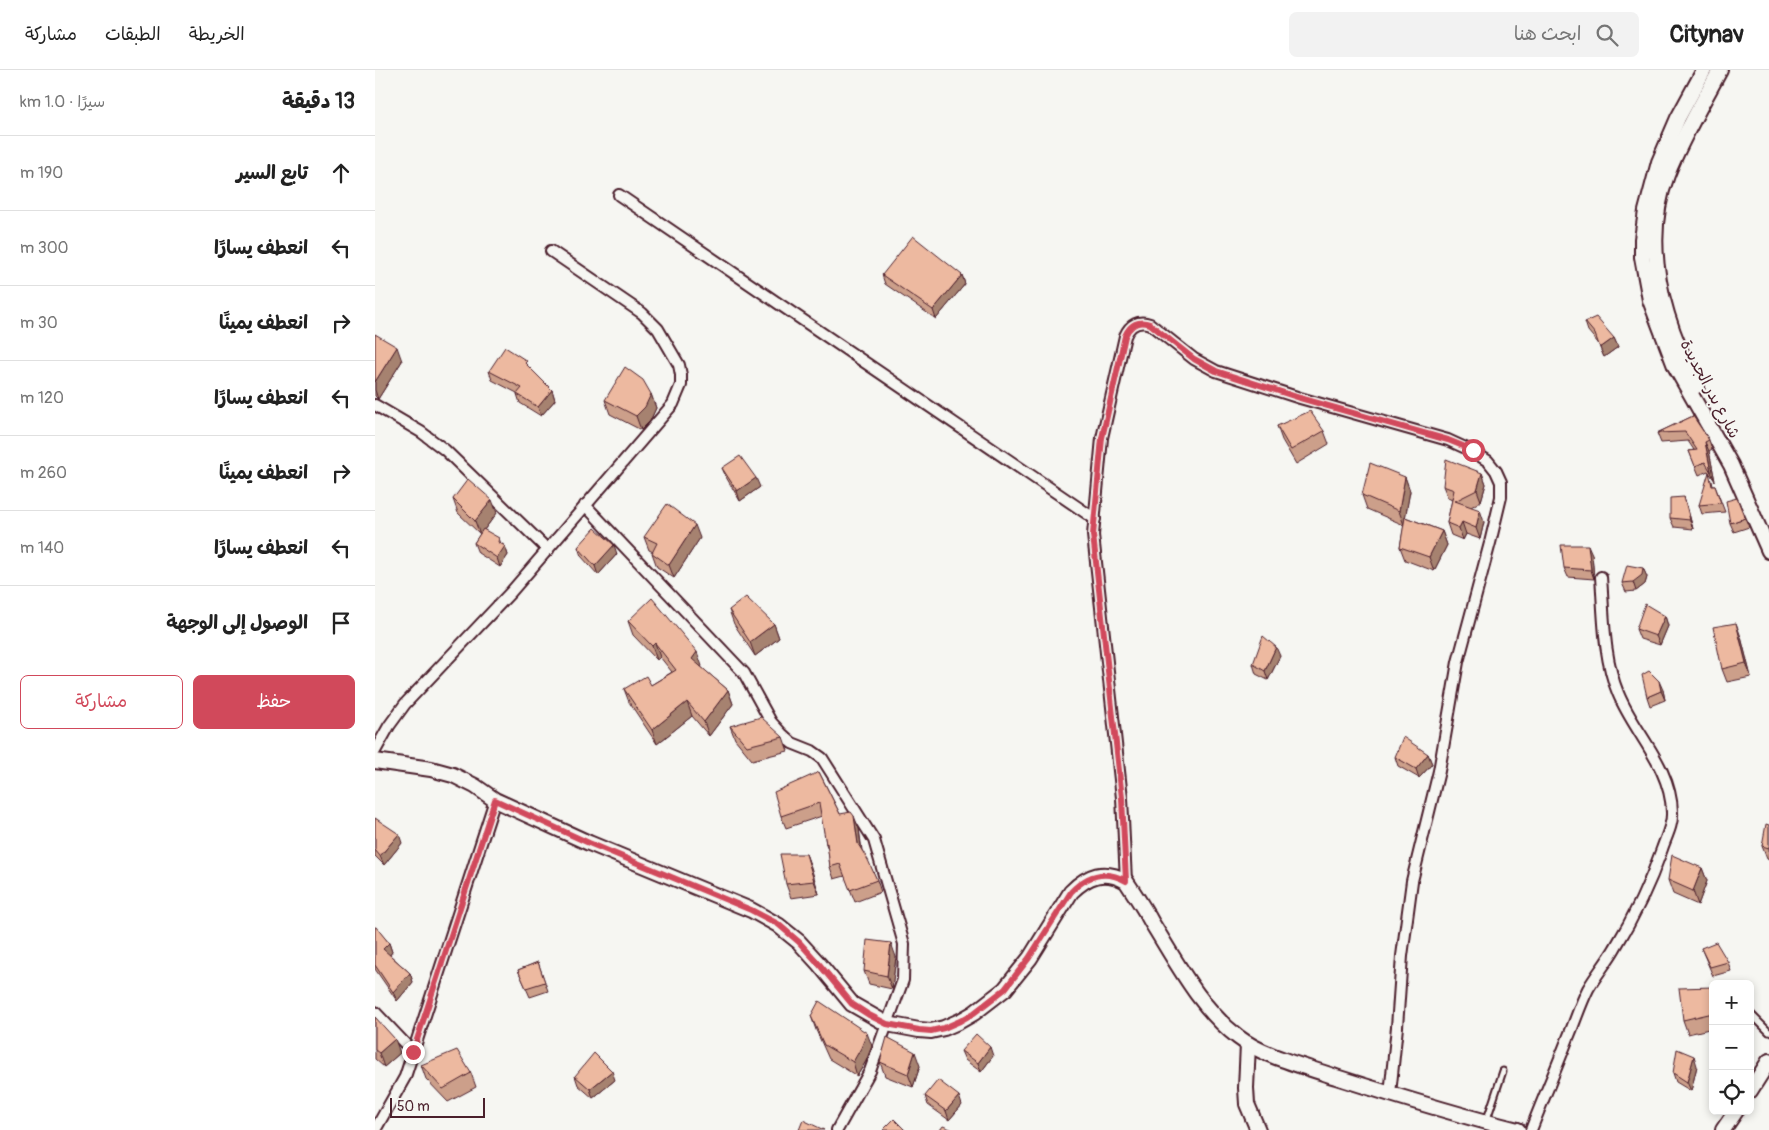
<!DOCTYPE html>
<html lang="ar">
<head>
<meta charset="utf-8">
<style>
	:root { --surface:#fff; --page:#f2f2f2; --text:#222; --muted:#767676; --line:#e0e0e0; --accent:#d1495b }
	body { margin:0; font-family:Pangolin,"Playpen Sans Arabic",sans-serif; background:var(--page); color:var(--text); direction:rtl }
	.controls { position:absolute; right:15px; bottom:15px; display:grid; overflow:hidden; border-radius:8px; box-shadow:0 2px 8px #0003 }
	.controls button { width:45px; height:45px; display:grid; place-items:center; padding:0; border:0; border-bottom:1px solid var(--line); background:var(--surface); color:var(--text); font:25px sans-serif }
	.scale { position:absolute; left:15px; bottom:12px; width:95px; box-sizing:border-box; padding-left:5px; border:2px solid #4a1f2b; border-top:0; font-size:14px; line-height:18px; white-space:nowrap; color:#4a1f2b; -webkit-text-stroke:4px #f6f6f2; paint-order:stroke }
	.stop { position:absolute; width:15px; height:15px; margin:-11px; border:4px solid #d1495b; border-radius:50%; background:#fff }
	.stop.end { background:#d1495b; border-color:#fff; box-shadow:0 1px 5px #0008 }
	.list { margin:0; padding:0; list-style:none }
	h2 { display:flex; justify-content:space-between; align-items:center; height:65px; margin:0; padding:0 20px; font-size:21px }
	h2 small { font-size:16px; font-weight:400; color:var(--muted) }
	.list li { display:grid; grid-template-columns:32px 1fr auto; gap:15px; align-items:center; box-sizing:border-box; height:75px; padding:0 20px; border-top:1px solid var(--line) }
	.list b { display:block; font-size:19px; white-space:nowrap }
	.list em { font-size:16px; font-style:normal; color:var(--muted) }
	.actions { display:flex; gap:10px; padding:15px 20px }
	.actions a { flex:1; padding:11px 0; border:1px solid var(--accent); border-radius:8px; text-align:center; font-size:18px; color:var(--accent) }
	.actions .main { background:var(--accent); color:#fff }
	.icon { flex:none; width:28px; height:28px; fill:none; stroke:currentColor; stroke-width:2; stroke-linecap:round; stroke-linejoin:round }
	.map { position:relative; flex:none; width:1394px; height:1060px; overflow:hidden; direction:ltr }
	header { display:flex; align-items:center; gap:30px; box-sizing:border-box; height:70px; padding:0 25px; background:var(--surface); border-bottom:1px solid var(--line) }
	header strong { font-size:24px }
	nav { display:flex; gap:28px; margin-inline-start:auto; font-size:18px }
	.search { width:350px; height:45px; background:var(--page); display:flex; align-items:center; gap:12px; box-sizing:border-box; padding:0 18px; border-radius:8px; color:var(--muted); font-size:19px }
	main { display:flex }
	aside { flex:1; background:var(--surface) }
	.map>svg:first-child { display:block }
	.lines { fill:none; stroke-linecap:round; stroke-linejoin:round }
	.lane-casing { stroke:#4a1f2b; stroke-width:9 }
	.street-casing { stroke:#4a1f2b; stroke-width:14 }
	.secondary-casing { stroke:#4a1f2b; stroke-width:18 }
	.lane { stroke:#f6f6f2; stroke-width:5 }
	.street { stroke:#f6f6f2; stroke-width:10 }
	.secondary { stroke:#f6f6f2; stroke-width:14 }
	.wall { fill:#cc9f8a; stroke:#4a1f2b }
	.shaded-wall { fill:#a68270; stroke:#4a1f2b }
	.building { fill:#edb9a0; stroke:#4a1f2b }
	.route { stroke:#d1495b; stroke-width:6 }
	.labels { text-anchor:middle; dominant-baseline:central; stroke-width:4; stroke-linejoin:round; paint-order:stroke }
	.street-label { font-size:16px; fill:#4a1f2b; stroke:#f6f6f2 }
</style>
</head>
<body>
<header>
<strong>Citynav</strong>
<div class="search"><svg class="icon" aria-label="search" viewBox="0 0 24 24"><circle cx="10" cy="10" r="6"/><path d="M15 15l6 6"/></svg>ابحث هنا</div>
<nav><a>الخريطة</a><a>الطبقات</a><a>مشاركة</a></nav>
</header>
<main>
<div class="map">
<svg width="1394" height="1060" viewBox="0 0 1394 1060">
	<rect width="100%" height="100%" fill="#f6f6f2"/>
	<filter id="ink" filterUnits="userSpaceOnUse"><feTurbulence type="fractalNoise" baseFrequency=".02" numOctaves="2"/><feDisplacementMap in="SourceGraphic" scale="10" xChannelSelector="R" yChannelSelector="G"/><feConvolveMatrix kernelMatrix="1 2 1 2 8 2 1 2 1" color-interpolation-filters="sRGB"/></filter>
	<g filter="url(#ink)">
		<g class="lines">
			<g class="lane-casing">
				<g id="lane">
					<polyline points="1375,943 1394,962"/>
					<polyline points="1111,1052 1128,1001"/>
				</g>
			</g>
			<g class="street-casing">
				<g id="street">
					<polyline points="244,125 720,449"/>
					<polyline points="0,335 46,362 70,380 173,480"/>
					<polyline points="210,435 369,603 396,652 407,664 417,673 437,681 447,688 499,770 529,874 528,910 512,954 495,1001 462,1060"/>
					<polyline points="0,681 14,656 30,634 136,522 298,334 306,315 306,305 304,295 283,259 267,243 176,181"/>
					<path d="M751 811 747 728 718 465 727 368 750 266C755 254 764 250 775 254L819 289 841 301 925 328 1073 370 1097 381 1113 391 1121 401 1126 412V427L1115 473 1083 592 1064 701 1037 811 1027 886 1022 957 1015 1024"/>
					<polyline points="0,942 38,982"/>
					<polyline points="0,1060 30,1007 120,730"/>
					<path d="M1156 1060C1168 1029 1181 999 1193 968 1200 952 1205 935 1213 919 1221 905 1232 892 1240 878 1259 847 1275 813 1287 779 1291 767 1298 755 1297 742 1296 696 1259 663 1243 623 1228 587 1229 545 1226 507"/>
				</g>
			</g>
			<g class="secondary-casing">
				<g id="secondary">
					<polyline points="1329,0 1303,48 1284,92 1271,141 1267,169 1267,187 1275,230 1300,296 1356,395 1394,481"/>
					<path d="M1322 316C1288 251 1265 176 1292 105 1306 69 1327 34 1345 0"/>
					<path d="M0 691 56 699 78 705 100 716 120 730 214 773 376 840 403 855 424 872 444 894 477 934 512 954 544 960 556 961 569 958 585 951 599 943 630 919 655 888 696 822C713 805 729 799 751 811 760 825 769 838 777 853 802 893 825 938 863 967 887 986 932 997 961 1007 1021 1026 1082 1045 1143 1060"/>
					<polyline points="873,974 871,1018 872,1034 883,1060"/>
					<polyline points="1375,1021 1394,991"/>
					<polyline points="1348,1060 1361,1041"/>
				</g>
			</g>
			<use href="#lane" class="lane"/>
			<use href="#street" class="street"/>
			<use href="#secondary" class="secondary"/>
		</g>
		<g class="wall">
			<polygon points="507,205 587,205 590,214 561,249 510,214"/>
			<polygon points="1210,252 1239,268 1243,277 1229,287 1223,273 1213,261"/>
			<polygon points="0,264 27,291 3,329 0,326"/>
			<polygon points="154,297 177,320 180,330 166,346 145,333 142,324 142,323 117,310 114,301"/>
			<polygon points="276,324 281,338 275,351 266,360 235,344 230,330"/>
			<polygon points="1318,346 1334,370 1337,379 1334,381 1340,411 1333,401 1324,405 1314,381 1319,380 1313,371 1286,373 1282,363"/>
			<polygon points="902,356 949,361 954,374 921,394 907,370"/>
			<polygon points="347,398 385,417 365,431 351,407"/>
			<polygon points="1107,403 1111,414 1106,431 1096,437 1109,452 1105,469 1091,464 1088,470 1076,465 1072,453 1077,430 1073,428 1068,416"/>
			<polygon points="1030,407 1035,421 1030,447 1067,461 1072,475 1059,501 1030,490 1025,477 1029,455 992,439 987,425"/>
			<polygon points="1337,411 1338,416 1340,416 1350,442 1327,444 1324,435"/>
			<polygon points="78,429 122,443 109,460 126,473 130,476 133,485 125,497 103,483 99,473 105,464 83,443"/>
			<polygon points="1312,436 1318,459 1299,457 1295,448"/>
			<polygon points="1370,448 1374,457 1359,462 1355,453"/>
			<polygon points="269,467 325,468 299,508 282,497 277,483 278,482 274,480"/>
			<polygon points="203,477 242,484 223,505 206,486"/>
			<polygon points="1217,484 1219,509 1193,507 1189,498"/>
			<polygon points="1268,498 1272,507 1270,514 1261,521 1251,522 1247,513"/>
			<polygon points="354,540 399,554 404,568 380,586 359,554"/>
			<polygon points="1290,546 1293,556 1285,575 1265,569 1261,559"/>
			<polygon points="253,551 327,596 326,597 353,620 358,634 334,666 317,646 282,674 254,632 249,619 276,615 297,602 285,587 282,590 258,565"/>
			<polygon points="1366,567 1376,607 1352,612 1347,599"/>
			<polygon points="905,586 893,610 881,604 878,594"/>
			<polygon points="1288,620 1290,630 1275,636 1272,627"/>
			<polygon points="355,656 408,667 413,681 377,690 360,669"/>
			<polygon points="1053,684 1057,694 1044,708 1023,696 1020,687"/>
			<polygon points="444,702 465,744 484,759 487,780 502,810 506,822 480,832 470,806 459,809 455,797 453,779 451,774 447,746 411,758 406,746"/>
			<polygon points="0,748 27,773 9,795 0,786"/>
			<polygon points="1394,755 1394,790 1392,789 1387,776"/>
			<polygon points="431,784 444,824 416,828 411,814"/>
			<polygon points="1327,798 1332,811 1323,835 1298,824 1293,810"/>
			<polygon points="0,857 14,873 17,882 15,885 35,903 38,912 22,931 0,899"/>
			<polygon points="1326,878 1353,892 1356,901 1338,906"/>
			<polygon points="521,887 517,919 494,914 489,901"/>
			<polygon points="163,892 173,921 155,927 143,900"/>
			<polygon points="1338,917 1338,958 1313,964 1308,950"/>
			<polygon points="436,946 497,976 491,991 482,1006 454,989 441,960"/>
			<polygon points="0,947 25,983 9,997 0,989"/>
			<polygon points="586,981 618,986 606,1002 590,990"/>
			<polygon points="505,992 545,996 538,1017 510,1006"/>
			<polygon points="46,995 96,1003 101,1017 73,1032 51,1009"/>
			<polygon points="1322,996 1316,1021 1301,1012 1298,1003"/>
			<polygon points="200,1006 240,1010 218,1028 203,1015"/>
			<polygon points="550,1026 587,1035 574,1050 553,1035"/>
		</g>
		<g class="shaded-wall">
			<polygon points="587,205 590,214 561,249 558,240"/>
			<polygon points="1239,268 1243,277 1229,287 1225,278"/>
			<polygon points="22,277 27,291 3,329 0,320 0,312"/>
			<polygon points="177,320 180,330 166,346 163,337"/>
			<polygon points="276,324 281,338 275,351 266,360 261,346"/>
			<polygon points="1330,372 1334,381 1340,411 1336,402"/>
			<polygon points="1107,403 1111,414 1106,431 1102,420"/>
			<polygon points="1030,407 1035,421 1029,455 1024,441"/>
			<polygon points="381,408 385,417 365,431 362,421"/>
			<polygon points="1309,427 1312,436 1318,459 1315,450"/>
			<polygon points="117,430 122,443 105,465 100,451"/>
			<polygon points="1105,440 1109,452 1105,469 1101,458"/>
			<polygon points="1087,452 1091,464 1088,470 1084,458"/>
			<polygon points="320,455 325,468 299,508 294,495"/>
			<polygon points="1067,461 1072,475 1059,501 1054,487"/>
			<polygon points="124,468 127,477 130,476 133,485 125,497 122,488"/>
			<polygon points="239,475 242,484 223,505 220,496"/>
			<polygon points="1213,475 1217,484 1219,509 1216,500"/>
			<polygon points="1268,498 1272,507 1270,514 1261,521 1258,512"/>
			<polygon points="1290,546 1293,556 1285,575 1281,566"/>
			<polygon points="1361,553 1366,567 1376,607 1371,593"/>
			<polygon points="399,554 404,568 380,586 375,572"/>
			<polygon points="280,573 285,587 282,590 277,576"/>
			<polygon points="901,577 905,586 893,610 890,601"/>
			<polygon points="322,582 327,596 322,603 317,589"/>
			<polygon points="1284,611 1288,620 1290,630 1286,621"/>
			<polygon points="353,620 358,634 334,666 329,652"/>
			<polygon points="312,632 317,646 282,674 277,660"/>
			<polygon points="1053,684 1057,694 1044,708 1041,699"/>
			<polygon points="479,746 484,759 487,786 483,774"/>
			<polygon points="24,764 27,773 9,795 5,786"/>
			<polygon points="431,784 436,797 444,824 439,811"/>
			<polygon points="1327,798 1332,811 1323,835 1318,821"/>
			<polygon points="14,873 17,882 12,888 8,879"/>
			<polygon points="516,873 521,887 517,919 512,906"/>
			<polygon points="35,903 38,912 22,931 18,922"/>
			<polygon points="492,963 497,976 491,991 482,1006 478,992"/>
			<polygon points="20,969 25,983 9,997 4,983"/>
			<polygon points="615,977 618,986 606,1002 603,993"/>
			<polygon points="540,982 545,996 538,1017 533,1004"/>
			<polygon points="1319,986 1322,996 1316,1021 1312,1012"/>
			<polygon points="237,1001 240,1010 218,1028 215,1019"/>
			<polygon points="584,1026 587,1035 574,1050 571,1041"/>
		</g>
		<g class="building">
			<polygon points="538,166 587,205 558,240 507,205"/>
			<polygon points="1221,247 1239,268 1225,278 1220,264 1210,252"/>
			<polygon points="0,264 22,277 0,312"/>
			<polygon points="130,277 152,291 150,293 177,320 163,337 142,324 147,318 114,301"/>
			<polygon points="250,297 268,310 276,324 270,337 261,346 230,330"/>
			<polygon points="935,341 949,361 916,380 902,356"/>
			<polygon points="1318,346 1334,370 1330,372 1336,402 1330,392 1320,396 1314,381 1322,380 1310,362 1282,363"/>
			<polygon points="365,386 381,408 362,421 347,398"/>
			<polygon points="1071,389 1107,403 1102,420 1080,431 1105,440 1101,458 1087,452 1084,458 1072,453 1079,420 1068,416"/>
			<polygon points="995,393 1030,407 1024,441 987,425"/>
			<polygon points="1334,402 1337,416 1340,416 1346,433 1324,435"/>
			<polygon points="93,409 117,430 100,451 78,429"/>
			<polygon points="1309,427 1315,450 1295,448 1295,428"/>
			<polygon points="1362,428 1370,448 1355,453 1351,431"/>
			<polygon points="292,434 320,455 294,495 277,483 282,473 269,467"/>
			<polygon points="1030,447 1067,461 1054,487 1025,477"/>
			<polygon points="220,458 239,475 220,496 203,477"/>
			<polygon points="108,459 124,468 123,472 130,476 122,488 99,473"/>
			<polygon points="1186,475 1213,475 1216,500 1189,498"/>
			<polygon points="1252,495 1268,498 1267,505 1258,512 1247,513"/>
			<polygon points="371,527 399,554 375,572 354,540"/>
			<polygon points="277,528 322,582 317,589 353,620 329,652 312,632 277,660 249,619 271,606 276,615 301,600 280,573 277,576 253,551"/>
			<polygon points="1270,534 1290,546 1281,566 1261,559"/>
			<polygon points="1361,553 1371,593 1347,599 1338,557"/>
			<polygon points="888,566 901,577 890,601 878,594"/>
			<polygon points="1274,601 1284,611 1286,621 1272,627 1267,605"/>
			<polygon points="386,647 408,667 372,676 355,656"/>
			<polygon points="1028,667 1053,684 1041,699 1020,687"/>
			<polygon points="444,702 465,744 476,742 479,746 483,774 493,790 502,810 475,820 465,794 455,797 452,773 451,774 444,733 406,746 399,722"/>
			<polygon points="0,748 24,764 5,786 0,780"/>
			<polygon points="1391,754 1394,755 1394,778 1387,776"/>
			<polygon points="405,784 431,784 439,811 411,814"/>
			<polygon points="1297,785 1327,798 1318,821 1293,810"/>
			<polygon points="0,857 1,857 14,873 8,879 35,903 18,922 0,895"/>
			<polygon points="492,870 516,873 512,906 489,901"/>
			<polygon points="1341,872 1353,892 1335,897 1326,878"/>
			<polygon points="163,892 170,912 151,918 143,900"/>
			<polygon points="1338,917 1338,943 1308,950 1304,918"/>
			<polygon points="444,931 492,963 486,978 478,992 449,975 436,946"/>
			<polygon points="0,947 20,969 4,983 0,980"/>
			<polygon points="601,964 615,977 603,993 586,981"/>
			<polygon points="512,967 540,982 533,1004 505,992"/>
			<polygon points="1302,979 1319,986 1312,1012 1298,1003"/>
			<polygon points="82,980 96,1003 68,1019 46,995"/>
			<polygon points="219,983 237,1001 215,1019 200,1006"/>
			<polygon points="563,1010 584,1026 571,1041 550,1026"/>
			<polygon points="519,1049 530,1060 508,1060"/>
			<polygon points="428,1050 449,1060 424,1060"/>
			<polygon points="568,1056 578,1060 565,1060"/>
		</g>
	</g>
	<g class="lines" filter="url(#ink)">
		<path class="route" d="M38 982 120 730 214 773 376 840 403 854 424 872 444 894 477 934 494 945 512 954 544 960 556 961 569 958 585 951 599 943 630 919 654 888 696 822C712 805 730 799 751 811L747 728 718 465 727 368 750 266C755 254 764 250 775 254L819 289 841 301 925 328 1073 370 1098 380"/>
	</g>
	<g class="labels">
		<g class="street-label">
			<text transform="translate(1335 319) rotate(62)">شارع بدر الجديدة</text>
		</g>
	</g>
</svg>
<div class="controls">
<button>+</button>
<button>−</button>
<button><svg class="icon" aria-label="locate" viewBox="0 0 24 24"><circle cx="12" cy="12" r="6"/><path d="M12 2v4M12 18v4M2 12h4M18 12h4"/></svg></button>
</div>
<div class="scale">50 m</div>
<div class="stop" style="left:1098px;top:380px"></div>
<div class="stop end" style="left:38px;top:982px"></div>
</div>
<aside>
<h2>13 دقيقة<small>سيرًا · 1.0 km</small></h2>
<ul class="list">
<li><svg class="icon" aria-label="ahead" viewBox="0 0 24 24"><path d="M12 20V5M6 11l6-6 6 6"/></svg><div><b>تابع السير</b></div><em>190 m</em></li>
<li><svg class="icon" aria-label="left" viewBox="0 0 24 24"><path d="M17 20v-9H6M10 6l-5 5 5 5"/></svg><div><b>انعطف يسارًا</b></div><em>300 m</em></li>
<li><svg class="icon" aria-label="right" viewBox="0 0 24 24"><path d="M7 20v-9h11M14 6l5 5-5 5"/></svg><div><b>انعطف يمينًا</b></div><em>30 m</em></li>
<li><svg class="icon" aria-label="left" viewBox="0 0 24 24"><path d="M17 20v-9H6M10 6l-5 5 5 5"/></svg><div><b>انعطف يسارًا</b></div><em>120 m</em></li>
<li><svg class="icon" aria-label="right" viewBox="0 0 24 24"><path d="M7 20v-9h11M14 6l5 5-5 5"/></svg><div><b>انعطف يمينًا</b></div><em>260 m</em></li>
<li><svg class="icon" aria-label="left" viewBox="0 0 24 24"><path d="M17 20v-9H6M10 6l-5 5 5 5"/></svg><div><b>انعطف يسارًا</b></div><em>140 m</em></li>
<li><svg class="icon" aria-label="arrive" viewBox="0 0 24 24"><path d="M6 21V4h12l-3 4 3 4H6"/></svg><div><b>الوصول إلى الوجهة</b></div></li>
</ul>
<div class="actions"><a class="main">حفظ</a><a>مشاركة</a></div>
</aside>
</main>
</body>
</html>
